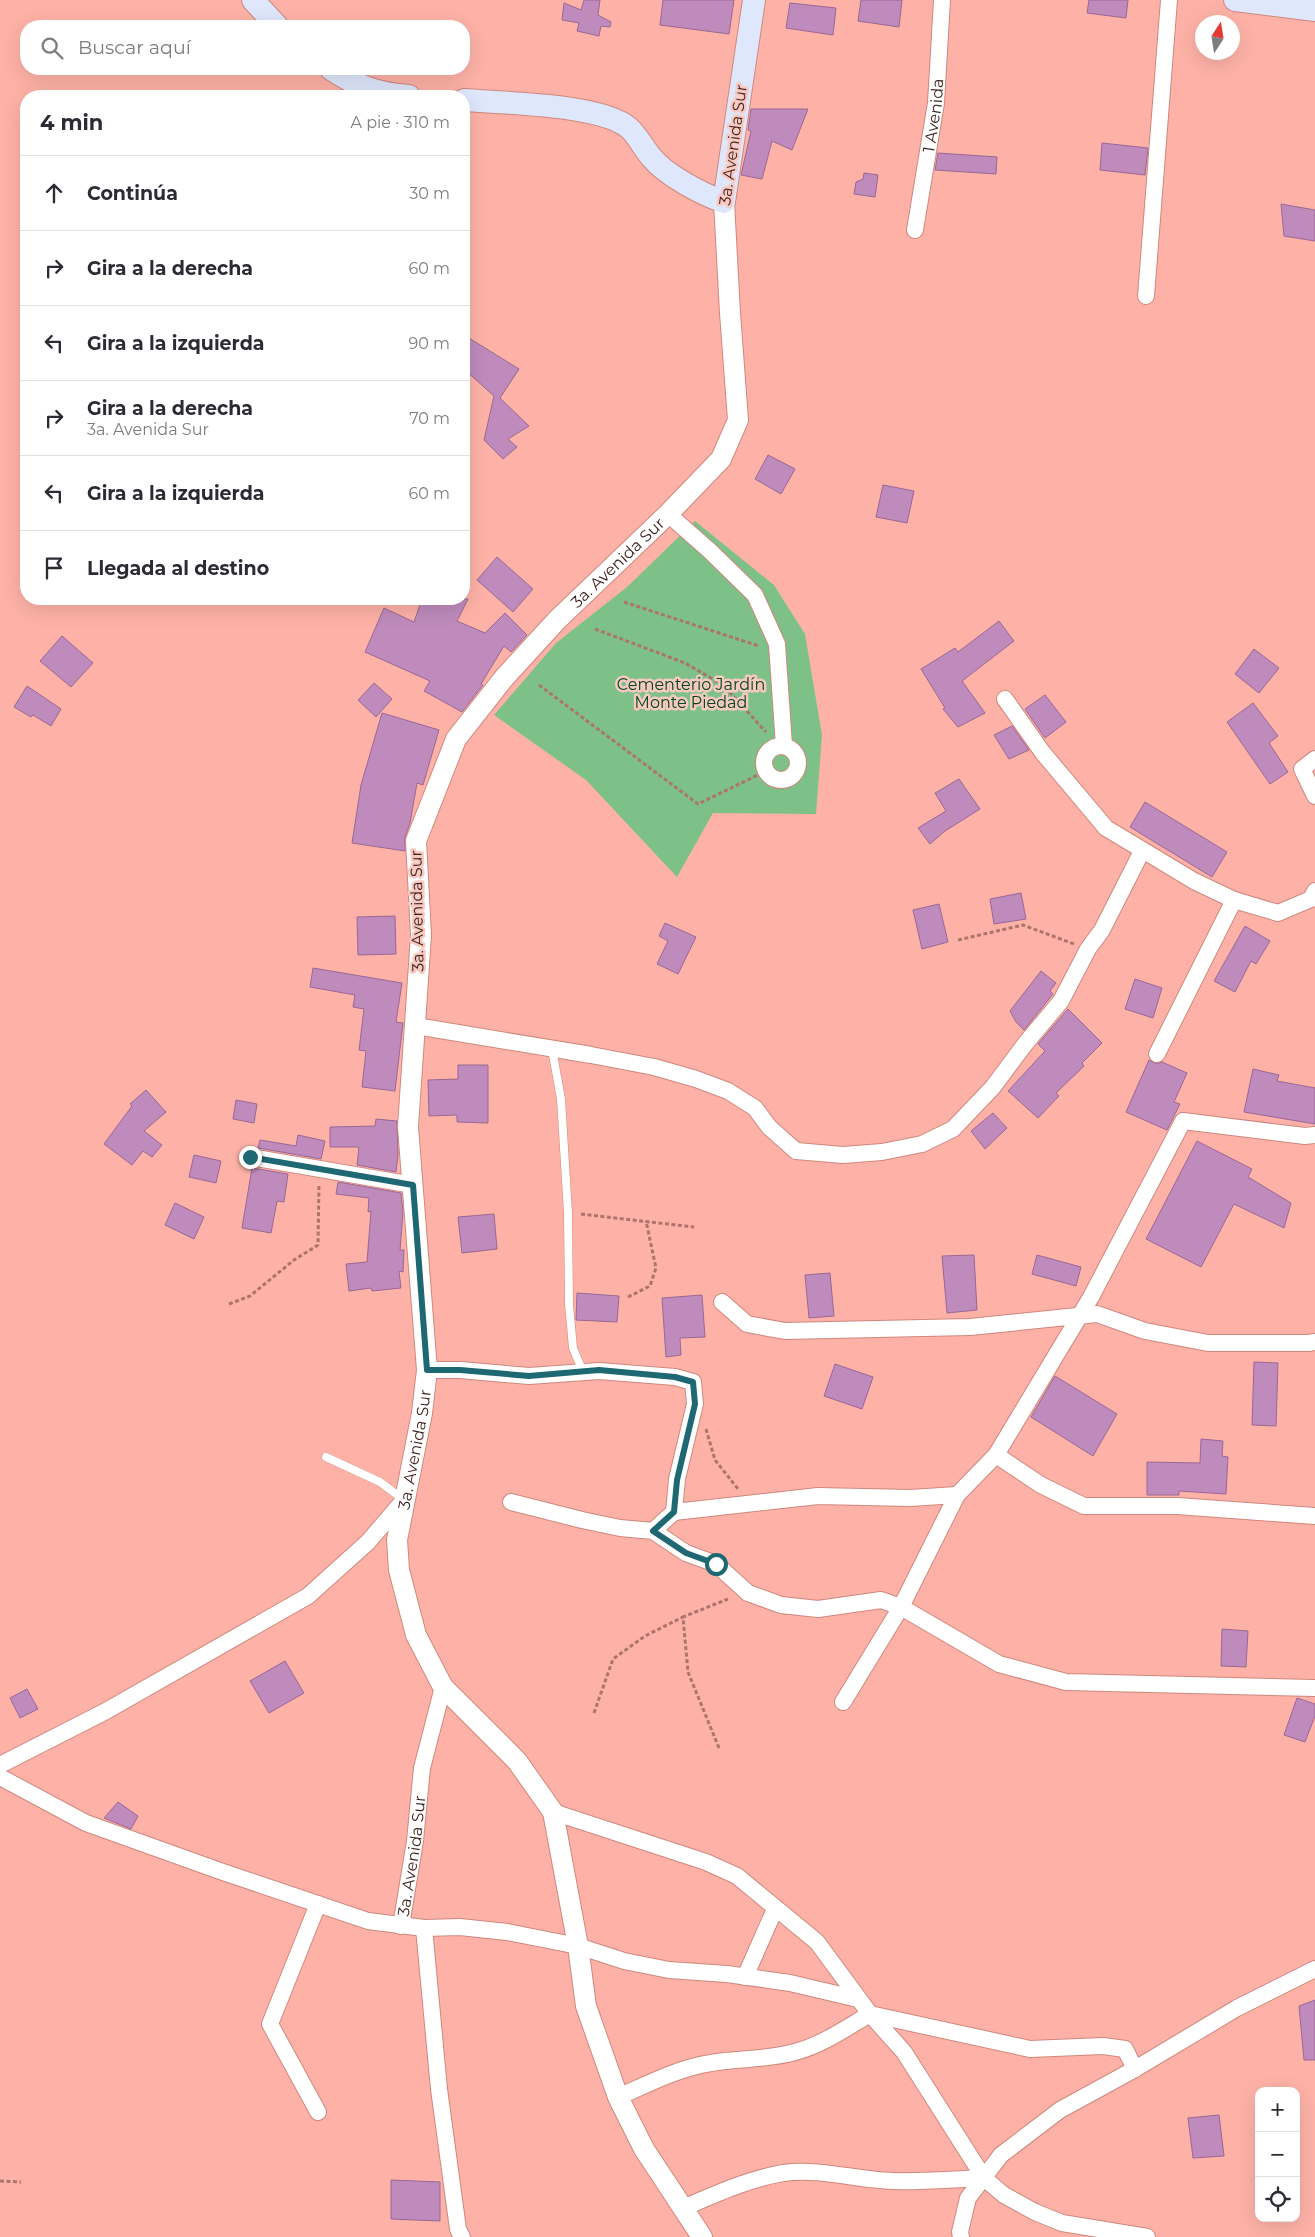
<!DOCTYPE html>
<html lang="es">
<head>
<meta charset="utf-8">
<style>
	:root { --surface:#fff; --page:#f2f2f3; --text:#2b2b33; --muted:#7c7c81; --line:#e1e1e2 }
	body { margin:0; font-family:Montserrat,sans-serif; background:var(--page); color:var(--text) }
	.controls { position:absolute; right:15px; bottom:15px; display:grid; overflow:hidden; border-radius:10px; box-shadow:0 5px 20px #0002 }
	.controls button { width:45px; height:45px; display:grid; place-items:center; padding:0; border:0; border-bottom:1px solid var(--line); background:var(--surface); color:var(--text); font:25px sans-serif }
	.compass { position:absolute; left:1195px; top:15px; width:45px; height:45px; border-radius:50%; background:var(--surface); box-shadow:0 5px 20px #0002; rotate:12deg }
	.stop { position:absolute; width:15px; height:15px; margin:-11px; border:4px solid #1d6872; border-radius:50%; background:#fff }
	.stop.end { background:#1d6872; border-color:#fff; box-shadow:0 1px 5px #0008 }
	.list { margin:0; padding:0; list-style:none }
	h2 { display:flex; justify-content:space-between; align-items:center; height:65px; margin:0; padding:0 20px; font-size:21px }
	h2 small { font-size:16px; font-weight:400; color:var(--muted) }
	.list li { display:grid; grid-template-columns:32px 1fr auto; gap:15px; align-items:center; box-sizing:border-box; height:75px; padding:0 20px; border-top:1px solid var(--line) }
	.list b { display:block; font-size:19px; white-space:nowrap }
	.list p { margin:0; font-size:16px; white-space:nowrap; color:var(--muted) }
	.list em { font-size:16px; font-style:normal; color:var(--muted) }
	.icon { flex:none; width:28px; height:28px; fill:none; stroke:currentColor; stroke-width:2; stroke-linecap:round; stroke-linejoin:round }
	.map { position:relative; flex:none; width:1315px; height:2237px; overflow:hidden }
	.search { position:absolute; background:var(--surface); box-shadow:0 5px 20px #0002; left:20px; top:20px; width:450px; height:55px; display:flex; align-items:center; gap:12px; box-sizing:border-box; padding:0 18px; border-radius:20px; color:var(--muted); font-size:19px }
	.panel { position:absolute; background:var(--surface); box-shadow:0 5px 20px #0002; left:20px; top:90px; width:450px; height:515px; border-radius:20px }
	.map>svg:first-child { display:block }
	.green { fill:#7dc188 }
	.building { fill:#bf8bbc; stroke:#986795 }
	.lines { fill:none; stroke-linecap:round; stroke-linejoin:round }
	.service-casing { stroke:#cf877c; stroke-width:9 }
	.minor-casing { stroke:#cf877c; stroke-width:18 }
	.tertiary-casing { stroke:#cf877c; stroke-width:22 }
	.secondary-casing { stroke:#cf877c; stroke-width:24 }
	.path { stroke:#ac746c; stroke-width:3; stroke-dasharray:4 2.5; stroke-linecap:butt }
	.service { stroke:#fff; stroke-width:8 }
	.minor { stroke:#fff; stroke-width:16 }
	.tertiary { stroke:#fff; stroke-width:20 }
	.secondary { stroke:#dfe7fc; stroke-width:22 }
	.route { stroke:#1d6872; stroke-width:6 }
	.labels { text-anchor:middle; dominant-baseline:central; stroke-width:5; stroke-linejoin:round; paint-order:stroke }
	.street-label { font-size:16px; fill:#3c1f1b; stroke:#f7c9c1 }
	.park-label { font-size:16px; fill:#024419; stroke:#f7c9c1 }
</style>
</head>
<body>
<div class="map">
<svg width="1315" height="2237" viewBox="0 0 1315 2237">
	<rect width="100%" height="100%" fill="#feb2a7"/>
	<polygon class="green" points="695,521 774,585 805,634 822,735 816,814 713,813 677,877 586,780 494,715 556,643 627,587"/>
	<g class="building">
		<polygon points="584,0 600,0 598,15 611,22 610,27 601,26 599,36 577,31 579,23 562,20 564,3 581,10"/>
		<polygon points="663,0 734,0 729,34 660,25"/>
		<polygon points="861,0 902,0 899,27 858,21"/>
		<polygon points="1089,0 1128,0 1126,18 1087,13"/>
		<polygon points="790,3 836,8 833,35 786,28"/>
		<polygon points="751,109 808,109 792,150 772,141 762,179 741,175 751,131 748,130"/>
		<polygon points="1102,143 1148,148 1145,175 1100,170"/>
		<polygon points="938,153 997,157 996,174 935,170"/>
		<polygon points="864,173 878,175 875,197 854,194 856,182 863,179"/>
		<polygon points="1281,204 1315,210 1315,241 1284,236"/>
		<polygon points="464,335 519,369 500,398 529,426 508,439 517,447 503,459 484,440 494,396 464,369"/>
		<polygon points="768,455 795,469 781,494 755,479"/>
		<polygon points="883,485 914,491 907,523 876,517"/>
		<polygon points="497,557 533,589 513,612 477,580"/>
		<polygon points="422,599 468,599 457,621 485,633 505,613 527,635 511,652 504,646 481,684 483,685 462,712 424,691 430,681 365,652 384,608 414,622"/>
		<polygon points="999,621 1014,641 962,681 985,713 958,727 943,709 945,708 921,669 955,648 958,652"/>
		<polygon points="62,636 93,663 71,687 40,661"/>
		<polygon points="1254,649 1279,668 1259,693 1235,674"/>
		<polygon points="374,683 392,699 376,717 358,700"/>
		<polygon points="27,686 61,709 51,726 33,715 31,717 14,707"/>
		<polygon points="1045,695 1066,722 1045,738 1025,709"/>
		<polygon points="1253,703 1278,736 1269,743 1288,772 1270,784 1227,722"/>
		<polygon points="382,713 439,730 423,785 417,783 410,823 405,837 405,851 352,843 361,785"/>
		<polygon points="1012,726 1029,750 1009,759 994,735"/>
		<polygon points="959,779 980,809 945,831 930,844 918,828 946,811 935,793"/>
		<polygon points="1145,802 1227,852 1212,877 1130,827"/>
		<polygon points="1021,893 1026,919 994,924 990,899"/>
		<polygon points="939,904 948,942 922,949 913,910"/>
		<polygon points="395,916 396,954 358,955 357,917"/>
		<polygon points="665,923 696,937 678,974 657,964 668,941 659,936"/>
		<polygon points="1245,926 1270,941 1256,964 1251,961 1235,992 1214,981"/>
		<polygon points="313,968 402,983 396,1022 403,1023 395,1091 362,1087 366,1051 359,1050 364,1009 353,1007 355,995 310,987"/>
		<polygon points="1041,971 1056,983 1050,991 1053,994 1024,1030 1016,1022 1010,1011"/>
		<polygon points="1135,979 1162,988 1153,1018 1125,1009"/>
		<polygon points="1068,1009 1102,1043 1082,1063 1084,1066 1056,1093 1059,1096 1038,1118 1008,1091 1045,1051 1038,1044"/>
		<polygon points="1149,1060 1157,1064 1162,1062 1187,1073 1174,1102 1180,1104 1167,1130 1126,1112"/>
		<polygon points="458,1065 488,1065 488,1123 457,1122 457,1115 429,1116 428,1080 458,1079"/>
		<polygon points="1253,1069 1279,1075 1277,1081 1315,1088 1315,1124 1244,1112"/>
		<polygon points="146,1090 166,1112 144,1131 162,1145 152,1157 143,1151 132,1165 104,1144 132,1106 130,1104"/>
		<polygon points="236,1100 257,1104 254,1123 233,1119"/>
		<polygon points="993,1113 1007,1128 985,1149 971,1131"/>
		<polygon points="376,1119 397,1121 398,1154 396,1172 357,1165 359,1147 330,1147 330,1127 375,1126"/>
		<polygon points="298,1135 325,1141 321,1159 258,1148 260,1140 296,1146"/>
		<polygon points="1197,1141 1252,1169 1248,1177 1291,1203 1284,1228 1234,1204 1201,1267 1146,1239"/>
		<polygon points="194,1155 221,1161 216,1183 189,1177"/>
		<polygon points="252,1168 288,1174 284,1202 277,1201 271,1233 242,1228"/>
		<polygon points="338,1182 401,1193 403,1212 400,1250 404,1250 403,1272 399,1271 401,1288 372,1291 371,1288 349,1291 346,1264 367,1262 371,1211 368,1212 369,1198 336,1194"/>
		<polygon points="175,1203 204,1217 194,1239 165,1225"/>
		<polygon points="494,1214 497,1249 462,1253 458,1217"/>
		<polygon points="974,1255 977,1310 947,1313 942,1256"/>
		<polygon points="1037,1255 1081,1267 1076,1286 1032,1274"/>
		<polygon points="830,1273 834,1316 809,1318 805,1275"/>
		<polygon points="577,1293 619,1296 617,1322 576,1320"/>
		<polygon points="702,1295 705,1337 680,1338 681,1355 666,1357 662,1298"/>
		<polygon points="1254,1362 1278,1363 1276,1426 1252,1425"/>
		<polygon points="835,1364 873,1377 862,1409 824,1396"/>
		<polygon points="1055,1376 1117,1414 1093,1456 1031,1417"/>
		<polygon points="1201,1439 1223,1441 1222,1456 1228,1457 1226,1494 1179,1491 1179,1495 1147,1495 1147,1462 1200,1463"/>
		<polygon points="1222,1629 1248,1631 1246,1667 1221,1666"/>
		<polygon points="285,1661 304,1693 269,1713 250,1681"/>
		<polygon points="27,1689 38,1709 20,1718 10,1698"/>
		<polygon points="1297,1698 1315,1704 1315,1716 1305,1742 1284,1735"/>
		<polygon points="118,1802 138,1816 131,1829 104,1818"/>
		<polygon points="1315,2000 1315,2060 1304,2060 1299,2006"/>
		<polygon points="1219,2115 1224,2156 1193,2158 1188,2118"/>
		<polygon points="391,2180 440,2182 440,2221 391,2219"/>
	</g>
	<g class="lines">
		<g class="service-casing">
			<g id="service">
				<polyline points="552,1049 561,1099 568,1213 569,1304 573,1348 583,1372"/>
				<polyline points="326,1457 380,1482 404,1500"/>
			</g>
		</g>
		<g class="minor-casing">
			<g id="minor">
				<path id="s1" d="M915 230 936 103 942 0"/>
				<polyline points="1146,296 1169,0"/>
				<polyline points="668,514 710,551 755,595 777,644 784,746"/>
				<polyline points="1005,699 1043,753 1106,828 1194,881 1234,900 1278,913 1311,899 1315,891"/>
				<circle cx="781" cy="763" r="17"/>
				<polyline points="1315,759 1302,769 1315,796"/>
				<polyline points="416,1026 591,1055 654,1067 696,1079 728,1091 755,1108 769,1127 796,1151 843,1155 882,1152 922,1144 953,1129 993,1087 1025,1044 1061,1001 1088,949 1102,930 1142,851"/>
				<polyline points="1157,1054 1234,900"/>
				<polyline points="250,1157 413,1185"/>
				<polyline points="722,1302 747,1324 785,1331 970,1327 1097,1314 1145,1331 1208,1343 1309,1343 1315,1342"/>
				<polyline points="427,1370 460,1370 529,1376 599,1371 675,1377 693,1382 695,1404 677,1479 674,1512 653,1531"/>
				<polyline points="996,1455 1041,1485 1084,1506 1177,1506 1315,1516"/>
				<polyline points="511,1502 582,1520 620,1528 653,1531 686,1553 716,1564 748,1593 781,1605 818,1609 881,1600 901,1607 999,1664 1066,1682 1315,1688"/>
				<polyline points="674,1512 818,1496 910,1498 957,1495"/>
				<polyline points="843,1702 901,1607 957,1495 996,1455 1091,1297 1183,1121 1305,1136 1315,1135"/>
				<polyline points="0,1765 106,1711 308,1596 368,1542 404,1500"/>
				<polyline points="0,1777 86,1823 220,1871 368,1921 424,1928 460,1927 507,1932 578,1946 624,1961 669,1970 727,1974 790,1983 858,1999"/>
				<polyline points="553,1812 706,1862 737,1876 817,1942 870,2014 904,2052 984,2178 1004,2195 1035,2212 1062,2223 1147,2237"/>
				<path id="s2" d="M401 1926 415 1841 422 1768 443 1687"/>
				<polyline points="424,1928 439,2089 458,2229 462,2237"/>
				<polyline points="745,1977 775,1909"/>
				<path d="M618 2097C648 2084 678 2068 711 2063 739 2058 767 2060 795 2052 822 2045 846 2028 870 2014L1030 2049 1103 2046 1125 2049 1135 2069"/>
				<polyline points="318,2112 270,2024 318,1904"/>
				<path d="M683 2208C716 2194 748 2179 783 2173 821 2168 856 2180 893 2181 923 2182 954 2179 984 2178"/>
				<polyline points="961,2237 960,2232 968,2198 1001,2155 1060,2110 1135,2069 1237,2008 1315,1969"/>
			</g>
		</g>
		<g class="tertiary-casing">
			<g id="tertiary">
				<path id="s3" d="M702 2237 644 2149 618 2097 586 2006 578 1946 553 1812 517 1761 443 1687 416 1635 399 1570 397 1540 422 1413 427 1370 408 1127 421 935 416 841 456 739 504 678 557 620 668 514 721 459 738 420 730 313 724 202"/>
			</g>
		</g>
		<g class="secondary-casing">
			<g id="secondary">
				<polyline points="253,0 277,26"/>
				<polyline points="1235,0 1315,10"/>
				<path d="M331 69C357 86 377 94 409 96"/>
				<path d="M464 100C502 103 601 104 629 128 638 136 644 149 652 158 667 176 702 194 724 202L754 0"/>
			</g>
		</g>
		<g class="path">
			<polyline points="624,602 759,646"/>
			<polyline points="595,629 685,663 723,685 766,732"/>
			<polyline points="539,685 698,804 766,771"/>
			<polyline points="958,940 1023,925 1074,944"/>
			<polyline points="581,1214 694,1227"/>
			<polyline points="628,1297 650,1286 656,1268 646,1221"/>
			<polyline points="229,1304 250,1296 294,1260 318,1245 319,1185"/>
			<polyline points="706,1429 715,1460 738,1489"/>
			<polyline points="594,1713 613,1659 645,1636 683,1617"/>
			<polyline points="719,1748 688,1672 683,1617 728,1599"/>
			<polyline points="0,2181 21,2182"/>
		</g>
		<use href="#service" class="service"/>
		<use href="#minor" class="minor"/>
		<use href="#tertiary" class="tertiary"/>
		<use href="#secondary" class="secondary"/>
	</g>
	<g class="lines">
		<polyline class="route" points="250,1157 413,1185 427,1370 460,1370 529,1376 599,1370 675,1377 693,1382 695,1404 677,1480 674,1512 653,1531 686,1553 716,1564"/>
	</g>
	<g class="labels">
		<g class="street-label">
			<text stroke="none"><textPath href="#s1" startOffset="116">1 Avenida</textPath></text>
			<text transform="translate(733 145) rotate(-82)">3a. Avenida Sur</text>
			<text stroke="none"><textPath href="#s3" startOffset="1832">3a. Avenida Sur</textPath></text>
			<text transform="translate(417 911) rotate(-91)">3a. Avenida Sur</text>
			<text stroke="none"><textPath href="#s3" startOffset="872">3a. Avenida Sur</textPath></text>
			<text stroke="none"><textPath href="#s2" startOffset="71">3a. Avenida Sur</textPath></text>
		</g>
		<g class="park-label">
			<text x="691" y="684">Cementerio Jardín<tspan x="691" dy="18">Monte Piedad</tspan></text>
		</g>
	</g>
</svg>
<div class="controls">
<button>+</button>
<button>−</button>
<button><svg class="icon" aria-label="locate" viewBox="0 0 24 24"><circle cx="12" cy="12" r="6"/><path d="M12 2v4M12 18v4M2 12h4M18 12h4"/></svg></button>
</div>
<svg class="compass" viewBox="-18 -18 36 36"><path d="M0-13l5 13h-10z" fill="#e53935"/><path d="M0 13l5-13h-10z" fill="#7c7c81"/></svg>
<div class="stop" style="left:716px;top:1564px"></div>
<div class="stop end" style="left:250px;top:1157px"></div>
<div class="search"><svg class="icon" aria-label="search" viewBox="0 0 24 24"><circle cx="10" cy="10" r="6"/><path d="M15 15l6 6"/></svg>Buscar aquí</div>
<section class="panel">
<h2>4 min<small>A pie · 310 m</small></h2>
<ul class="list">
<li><svg class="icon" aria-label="ahead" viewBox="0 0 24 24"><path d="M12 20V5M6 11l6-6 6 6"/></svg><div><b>Continúa</b></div><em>30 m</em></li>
<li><svg class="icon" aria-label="right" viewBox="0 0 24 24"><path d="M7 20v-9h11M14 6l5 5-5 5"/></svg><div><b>Gira a la derecha</b></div><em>60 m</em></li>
<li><svg class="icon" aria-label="left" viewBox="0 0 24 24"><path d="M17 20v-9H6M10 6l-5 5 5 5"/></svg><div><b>Gira a la izquierda</b></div><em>90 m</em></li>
<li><svg class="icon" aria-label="right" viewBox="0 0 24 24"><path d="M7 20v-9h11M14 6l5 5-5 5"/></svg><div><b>Gira a la derecha</b><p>3a. Avenida Sur</p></div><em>70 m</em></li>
<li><svg class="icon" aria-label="left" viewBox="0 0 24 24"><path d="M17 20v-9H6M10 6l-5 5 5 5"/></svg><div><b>Gira a la izquierda</b></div><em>60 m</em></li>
<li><svg class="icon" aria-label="arrive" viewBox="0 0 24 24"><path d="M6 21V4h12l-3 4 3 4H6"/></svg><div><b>Llegada al destino</b></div></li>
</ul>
</section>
</div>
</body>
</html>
